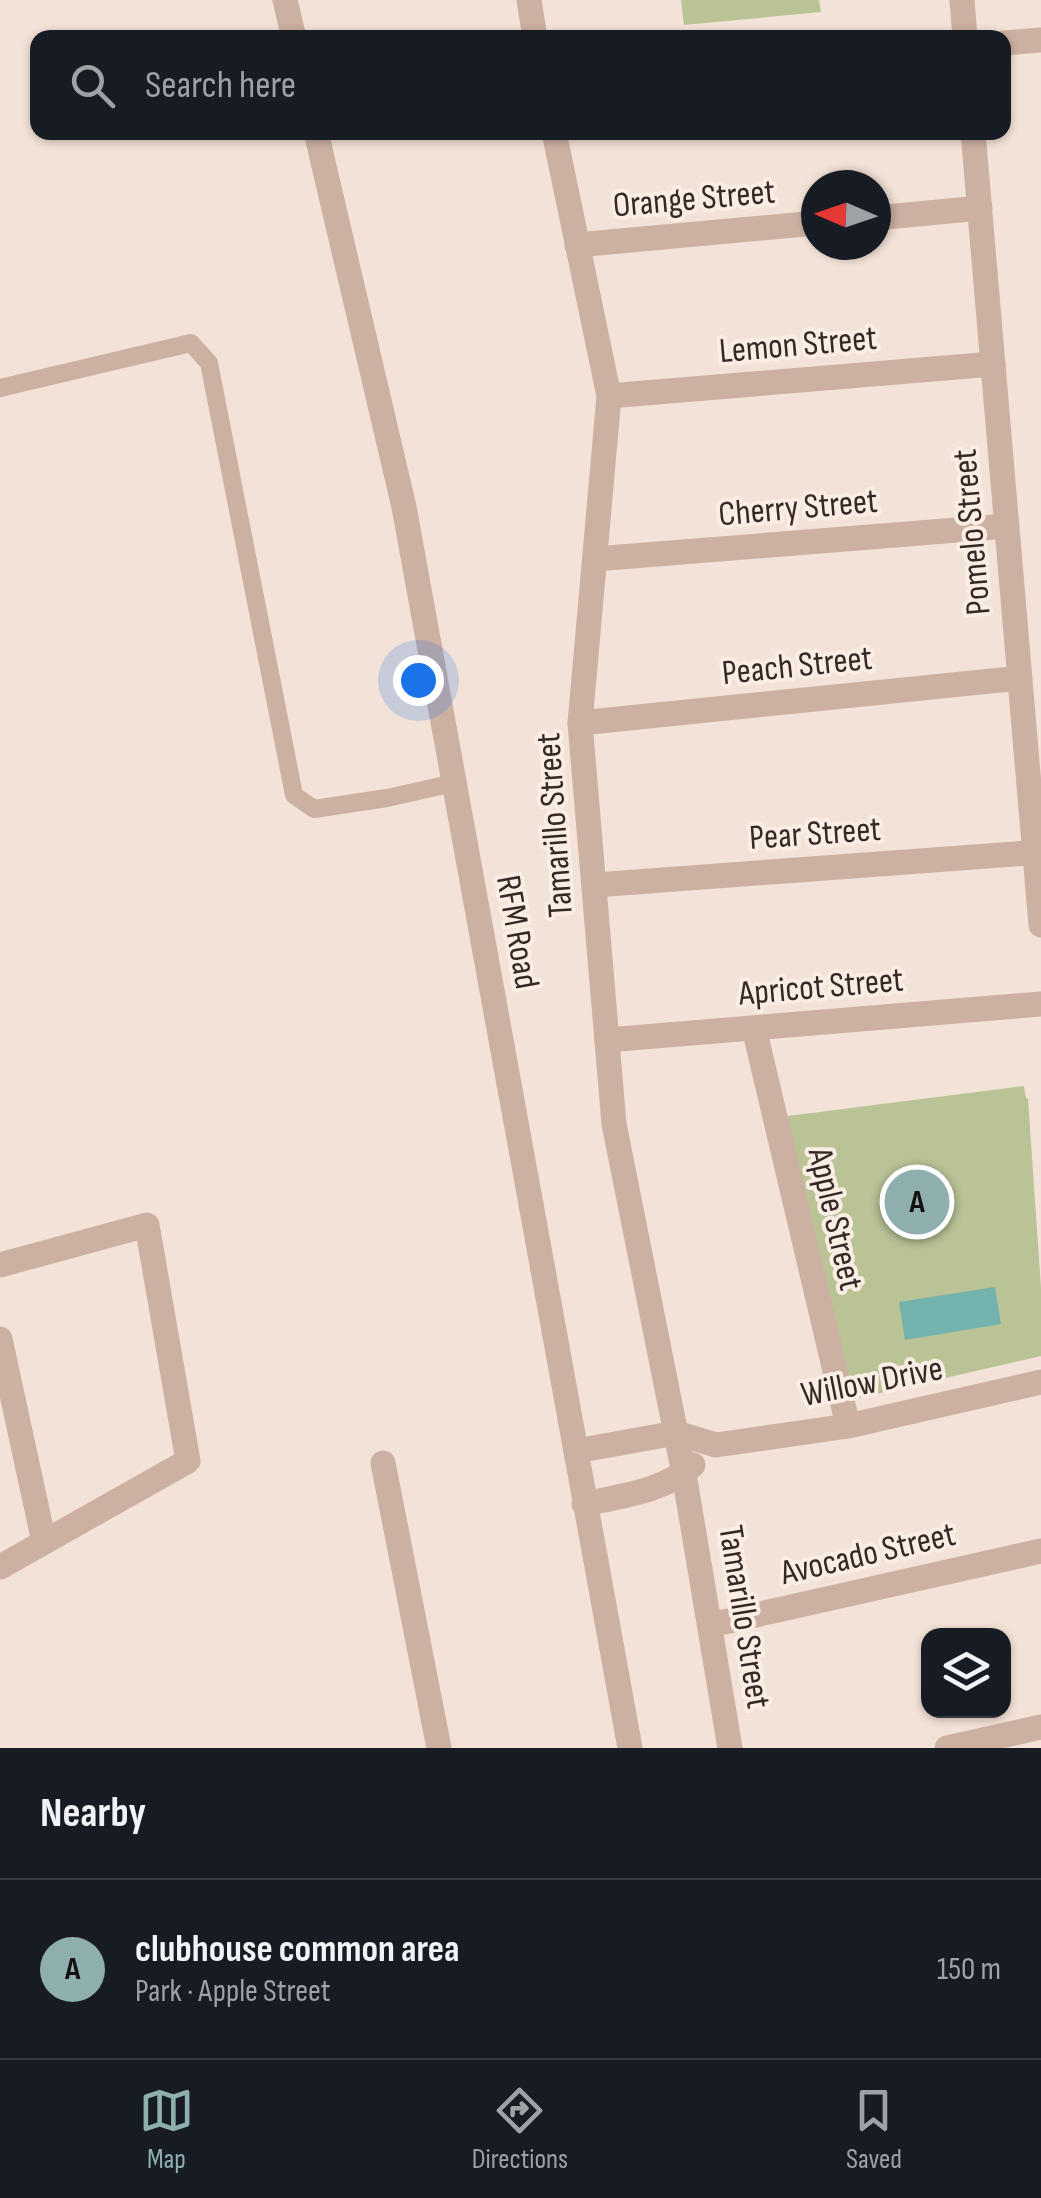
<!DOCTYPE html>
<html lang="en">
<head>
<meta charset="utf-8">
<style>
	:root { --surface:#171b24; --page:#20242c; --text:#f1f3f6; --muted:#9ea1a6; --line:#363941; --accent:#8faeae }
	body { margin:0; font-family:"Sofia Sans Condensed",sans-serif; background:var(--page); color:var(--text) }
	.controls { position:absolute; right:30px; bottom:30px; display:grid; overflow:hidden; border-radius:20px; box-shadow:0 2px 8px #0004 }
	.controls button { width:90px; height:90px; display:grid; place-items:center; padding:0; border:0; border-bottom:2px solid var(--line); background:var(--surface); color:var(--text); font:50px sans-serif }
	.compass { position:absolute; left:801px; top:170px; width:90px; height:90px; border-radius:50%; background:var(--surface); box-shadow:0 2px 8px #0004; rotate:272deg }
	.you { position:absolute; left:418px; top:680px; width:35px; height:35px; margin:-25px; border:8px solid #fff; border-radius:50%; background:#1a73e8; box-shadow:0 0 0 15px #1a73e833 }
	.badge { display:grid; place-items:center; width:65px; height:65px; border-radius:50%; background:var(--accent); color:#111; font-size:32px; font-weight:700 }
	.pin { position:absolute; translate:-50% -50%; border:5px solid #fff; box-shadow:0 2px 10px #0006 }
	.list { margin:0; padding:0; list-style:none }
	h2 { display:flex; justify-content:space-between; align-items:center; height:130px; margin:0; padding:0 40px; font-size:42px }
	h2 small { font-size:32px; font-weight:400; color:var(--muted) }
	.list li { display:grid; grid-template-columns:65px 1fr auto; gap:30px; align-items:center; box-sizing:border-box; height:180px; padding:0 40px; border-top:2px solid var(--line) }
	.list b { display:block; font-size:38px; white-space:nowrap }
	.list p { margin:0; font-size:32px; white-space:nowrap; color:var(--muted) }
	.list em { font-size:32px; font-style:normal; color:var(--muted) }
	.icon { flex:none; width:55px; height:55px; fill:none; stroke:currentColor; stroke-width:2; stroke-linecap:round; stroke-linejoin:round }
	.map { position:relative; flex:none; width:1041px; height:1748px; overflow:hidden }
	.search { position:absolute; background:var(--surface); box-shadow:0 2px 8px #0004; left:30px; right:30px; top:30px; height:110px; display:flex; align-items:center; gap:25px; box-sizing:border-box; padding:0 35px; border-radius:20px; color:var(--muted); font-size:38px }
	.sheet { height:310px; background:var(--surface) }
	nav { display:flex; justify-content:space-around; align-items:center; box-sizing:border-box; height:140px; border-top:2px solid var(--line); background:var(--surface); font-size:28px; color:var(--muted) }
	nav a { display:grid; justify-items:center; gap:5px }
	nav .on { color:var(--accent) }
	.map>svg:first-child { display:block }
	.green { fill:#b9c396 }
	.water { fill:#73b2ad }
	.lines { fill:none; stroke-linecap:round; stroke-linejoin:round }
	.service { stroke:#ccb0a2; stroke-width:18 }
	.minor { stroke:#ccb0a2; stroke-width:25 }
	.labels { text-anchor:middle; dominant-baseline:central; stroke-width:8; stroke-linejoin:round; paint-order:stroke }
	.street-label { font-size:35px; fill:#352825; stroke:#faede3 }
</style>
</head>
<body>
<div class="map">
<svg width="1041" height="1748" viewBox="0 0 1041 1748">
	<rect width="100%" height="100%" fill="#f3e2d7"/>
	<g class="green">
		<polygon points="681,0 819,0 821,12 684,25"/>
		<polygon points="1024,1086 1026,1098 1028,1099 1041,1288 1041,1356 846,1401 780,1117"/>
	</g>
	<polygon class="water" points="995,1287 1001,1324 905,1340 899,1302"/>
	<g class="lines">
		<polyline class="service" points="0,388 191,343 209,363 294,795 314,809 387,798 454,783"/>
		<g class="minor">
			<polyline points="285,0 294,38"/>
			<polyline points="529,0 535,38"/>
			<polyline points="962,0 965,38"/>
			<polyline points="1004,43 1041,40"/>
			<polyline points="316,132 404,507 630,1748"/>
			<polyline points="554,132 609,396 580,723 614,1124 684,1474 730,1748"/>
			<polyline points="973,132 1041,925"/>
			<polyline points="876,218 980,208"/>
			<polyline points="577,245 816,223"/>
			<polyline points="609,396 993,364"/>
			<polyline points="595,559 1007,526"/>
			<polyline points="580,723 1020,678"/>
			<polyline points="595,885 1041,852"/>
			<polyline points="754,1028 848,1426"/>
			<polyline points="607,1040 1041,1004"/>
			<polyline points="0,1265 147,1225 188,1461 0,1567"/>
			<polyline points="0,1339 44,1542"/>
			<polyline points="576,1451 676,1433 716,1445 848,1426 1041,1382"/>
			<polyline points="383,1463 439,1748"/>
			<path d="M584 1504C621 1496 665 1491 693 1465"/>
			<polyline points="711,1625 1041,1551"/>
			<polyline points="947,1748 1041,1727"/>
		</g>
	</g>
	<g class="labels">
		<g class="street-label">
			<text transform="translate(694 199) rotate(-5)">Orange Street</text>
			<text transform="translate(798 345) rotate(-5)">Lemon Street</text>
			<text transform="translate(798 508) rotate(-5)">Cherry Street</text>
			<text transform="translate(972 532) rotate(-95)">Pomelo Street</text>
			<text transform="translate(797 666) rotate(-6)">Peach Street</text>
			<text transform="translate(555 825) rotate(-94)">Tamarillo Street</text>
			<text transform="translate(815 834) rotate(-4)">Pear Street</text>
			<text transform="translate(517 932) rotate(80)">RFM Road</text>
			<text transform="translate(821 987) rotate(-5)">Apricot Street</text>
			<text transform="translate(835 1219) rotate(77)">Apple Street</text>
			<text transform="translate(872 1382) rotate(-11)">Willow Drive</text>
			<text transform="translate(868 1554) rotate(-13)">Avocado Street</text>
			<text transform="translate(744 1617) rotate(81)">Tamarillo Street</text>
		</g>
	</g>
</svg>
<div class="controls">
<button><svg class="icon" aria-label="layers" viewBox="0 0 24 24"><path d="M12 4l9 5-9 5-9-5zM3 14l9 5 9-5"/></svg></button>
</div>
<svg class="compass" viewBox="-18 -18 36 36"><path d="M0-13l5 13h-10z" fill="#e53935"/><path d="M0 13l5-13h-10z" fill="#9ea1a6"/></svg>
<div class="you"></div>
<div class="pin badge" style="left:917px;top:1202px">A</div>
<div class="search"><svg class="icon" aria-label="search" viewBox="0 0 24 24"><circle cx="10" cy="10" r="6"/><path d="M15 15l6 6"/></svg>Search here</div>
</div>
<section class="sheet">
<h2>Nearby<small></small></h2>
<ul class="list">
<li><span class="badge">A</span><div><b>clubhouse common area</b><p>Park · Apple Street</p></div><em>150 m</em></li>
</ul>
</section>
<nav>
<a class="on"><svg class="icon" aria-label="map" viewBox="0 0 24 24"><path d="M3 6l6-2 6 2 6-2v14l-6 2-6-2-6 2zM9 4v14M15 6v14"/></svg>Map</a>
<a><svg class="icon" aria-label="directions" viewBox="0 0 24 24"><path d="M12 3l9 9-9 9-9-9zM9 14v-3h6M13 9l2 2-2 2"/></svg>Directions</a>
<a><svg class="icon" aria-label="saved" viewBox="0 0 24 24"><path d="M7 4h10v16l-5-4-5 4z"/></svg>Saved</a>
</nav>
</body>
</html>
